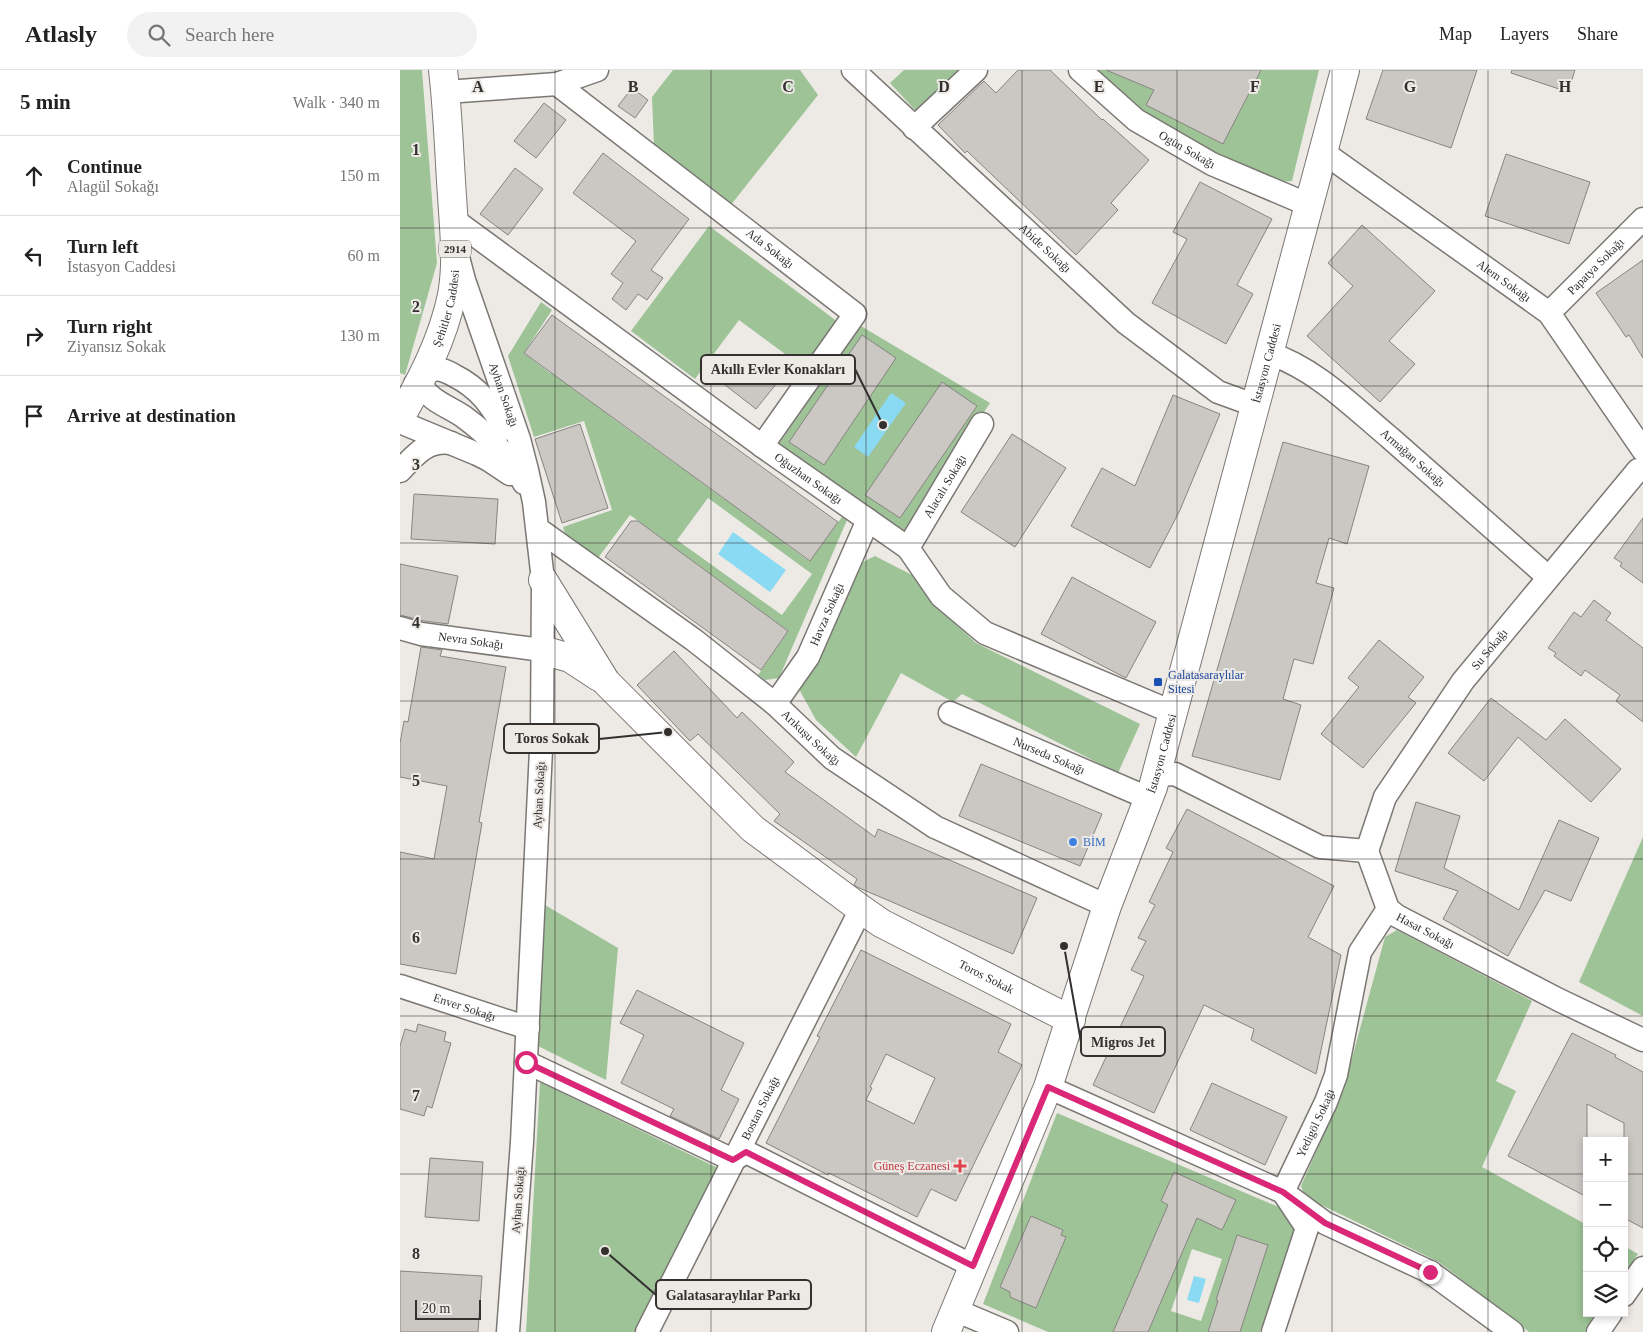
<!DOCTYPE html>
<html lang="en">
<head>
<meta charset="utf-8">
<style>
	:root { --surface:#fff; --page:#f2f2f2; --text:#222; --muted:#767676; --line:#e0e0e0 }
	body { margin:0; font-family:Georgia,serif; background:var(--page); color:var(--text) }
	.controls { position:absolute; right:15px; bottom:15px; display:grid; overflow:hidden; border-radius:0px; box-shadow:0 2px 8px #0003 }
	.controls button { width:45px; height:45px; display:grid; place-items:center; padding:0; border:0; border-bottom:1px solid var(--line); background:var(--surface); color:var(--text); font:25px sans-serif }
	.scale { position:absolute; left:15px; bottom:12px; width:66px; box-sizing:border-box; padding-left:5px; border:2px solid #333130; border-top:0; font-size:14px; line-height:18px; white-space:nowrap; color:#333130; -webkit-text-stroke:4px #edeae6; paint-order:stroke }
	.stop { position:absolute; width:15px; height:15px; margin:-11px; border:4px solid #db2777; border-radius:50%; background:#fff }
	.stop.end { background:#db2777; border-color:#fff; box-shadow:0 1px 5px #0008 }
	.list { margin:0; padding:0; list-style:none }
	h2 { display:flex; justify-content:space-between; align-items:center; height:65px; margin:0; padding:0 20px; font-size:21px }
	h2 small { font-size:16px; font-weight:400; color:var(--muted) }
	.list li { display:grid; grid-template-columns:32px 1fr auto; gap:15px; align-items:center; box-sizing:border-box; height:80px; padding:0 20px; border-top:1px solid var(--line) }
	.list b { display:block; font-size:19px; white-space:nowrap }
	.list p { margin:0; font-size:16px; white-space:nowrap; color:var(--muted) }
	.list em { font-size:16px; font-style:normal; color:var(--muted) }
	.icon { flex:none; width:28px; height:28px; fill:none; stroke:currentColor; stroke-width:2; stroke-linecap:round; stroke-linejoin:round }
	.map { position:relative; flex:none; width:1243px; height:1262px; overflow:hidden }
	header { display:flex; align-items:center; gap:30px; box-sizing:border-box; height:70px; padding:0 25px; background:var(--surface); border-bottom:1px solid var(--line) }
	header strong { font-size:24px }
	nav { display:flex; gap:28px; margin-inline-start:auto; font-size:18px }
	.search { width:350px; height:45px; background:var(--page); display:flex; align-items:center; gap:12px; box-sizing:border-box; padding:0 18px; border-radius:28px; color:var(--muted); font-size:19px }
	main { display:flex }
	aside { flex:1; background:var(--surface) }
	.map>svg:first-child { display:block }
	.green { fill:#9dc397; fill-rule:evenodd }
	.water { fill:#8adaf3 }
	.building { fill:#cbc8c4; stroke:#878480; fill-rule:evenodd }
	.lines { fill:none; stroke-linecap:round; stroke-linejoin:round }
	.minor-casing { stroke:#7b7874; stroke-width:25 }
	.tertiary-casing { stroke:#7b7874; stroke-width:30 }
	.primary-casing { stroke:#7b7874; stroke-width:30 }
	.minor { stroke:#fff; stroke-width:22 }
	.tertiary { stroke:#fff; stroke-width:28 }
	.primary { stroke:#fff; stroke-width:28 }
	.route { stroke:#db2777; stroke-width:6 }
	.grid { fill:none; stroke:#333130; stroke-width:1; stroke-opacity:0.55 }
	.transit-dot { fill:#1a4fb4; stroke:#edeae6; stroke-width:2 }
	.shop-dot { fill:#3f7fe0; stroke:#edeae6; stroke-width:2 }
	.health-dot { fill:#e0444e; stroke:#edeae6; stroke-width:2 }
	.labels { text-anchor:middle; dominant-baseline:central; stroke-width:4; stroke-linejoin:round; paint-order:stroke }
	.shield { fill:#edeae6; stroke:#6b6867; stroke-width:1 }
	.shield-label { font-size:11px; font-weight:bold; fill:#333130 }
	.street-label { font-size:12px; fill:#333130; stroke:#edeae6 }
	.transit-label { font-size:12px; fill:#164399; stroke:#edeae6; text-anchor:start }
	.shop-label { font-size:12px; fill:#366cbe; stroke:#edeae6; text-anchor:start }
	.health-label { font-size:12px; fill:#be3a42; stroke:#edeae6; text-anchor:end }
	.grid-label { font-size:16px; text-anchor:middle; font-weight:bold; fill:#333130; stroke:#edeae6; stroke-width:4; stroke-linejoin:round; paint-order:stroke }
	.leader { fill:none; stroke:#333130; stroke-width:2 }
	.callout-dot { fill:#333130; stroke:#edeae6; stroke-width:2 }
	.callout { fill:#edeae6; stroke:#333130; stroke-width:2 }
	.callout-label { font-size:14px; text-anchor:middle; font-weight:bold; fill:#333130 }
</style>
</head>
<body>
<header>
<strong>Atlasly</strong>
<div class="search"><svg class="icon" aria-label="search" viewBox="0 0 24 24"><circle cx="10" cy="10" r="6"/><path d="M15 15l6 6"/></svg>Search here</div>
<nav><a>Map</a><a>Layers</a><a>Share</a></nav>
</header>
<main>
<aside>
<h2>5 min<small>Walk · 340 m</small></h2>
<ul class="list">
<li><svg class="icon" aria-label="ahead" viewBox="0 0 24 24"><path d="M12 20V5M6 11l6-6 6 6"/></svg><div><b>Continue</b><p>Alagül Sokağı</p></div><em>150 m</em></li>
<li><svg class="icon" aria-label="left" viewBox="0 0 24 24"><path d="M17 20v-9H6M10 6l-5 5 5 5"/></svg><div><b>Turn left</b><p>İstasyon Caddesi</p></div><em>60 m</em></li>
<li><svg class="icon" aria-label="right" viewBox="0 0 24 24"><path d="M7 20v-9h11M14 6l5 5-5 5"/></svg><div><b>Turn right</b><p>Ziyansız Sokak</p></div><em>130 m</em></li>
<li><svg class="icon" aria-label="arrive" viewBox="0 0 24 24"><path d="M6 21V4h12l-3 4 3 4H6"/></svg><div><b>Arrive at destination</b></div></li>
</ul>
</aside>
<div class="map">
<svg width="1243" height="1262" viewBox="0 0 1243 1262">
	<rect width="100%" height="100%" fill="#edeae6"/>
	<g class="green">
		<polygon points="0,0 22,0 37,193 5,305 0,303"/>
		<polygon points="273,0 400,0 418,25 330,136 254,76 252,27"/>
		<polygon points="504,0 559,0 516,41 490,13"/>
		<polygon points="697,0 919,0 892,111 881,112 820,87 742,41"/>
		<polygon points="309,156 438,252 404,298 339,250 295,309 231,261"/>
		<path d="M141 232 152 240 124 283 150 303 177 301 167 315 194 334 204 320 211 347 280 397 300 406 298 410 324 429 351 428 341 441 367 460 394 457 383 472 409 491 442 447 447 450 379 608 365 610 358 605 388 561 362 542 351 557 346 530 230 445 198 488 165 464 163 457 212 440 184 351 134 367 108 286ZM308 428 412 504 382 545 277 470Z"/>
		<polygon points="461,256 590,333 501,466 376,378"/>
		<polygon points="475,486 512,505 530,530 576,573 740,654 718,703 562,624 553,632 501,603 456,687 416,650 399,619 451,498"/>
		<polygon points="1243,767 1243,946 1179,912"/>
		<polygon points="145,835 218,878 206,1010 138,976"/>
		<polygon points="997,860 1132,931 1096,1011 1116,1021 1082,1097 1187,1155 1187,1243 1198,1243 1185,1262 1129,1262 1039,1192 905,1127 901,1116 943,1021 985,867"/>
		<polygon points="140,1012 322,1100 237,1262 126,1262"/>
		<path d="M657 1043 881 1138 896 1159 860 1262H648L583 1234ZM792 1179 822 1189 801 1251 771 1241Z"/>
		<polygon points="1224,1176 1238,1184 1224,1204"/>
	</g>
	<g class="water">
		<polygon points="491,323 506,333 468,387 454,377"/>
		<polygon points="333,462 386,500 370,522 318,484"/>
		<polygon points="794,1206 806,1209 799,1233 787,1230"/>
	</g>
	<g class="building">
		<polygon points="618,0 650,0 702,50 703,49 749,90 711,133 718,140 676,185 567,81 565,83 538,55 584,11 596,23"/>
		<polygon points="706,0 861,0 823,74 746,35 754,20"/>
		<polygon points="983,0 1077,0 1051,78 966,49"/>
		<polygon points="1112,0 1175,0 1168,22 1111,3"/>
		<polygon points="232,18 248,30 235,48 218,36"/>
		<polygon points="144,33 166,50 136,88 114,71"/>
		<polygon points="203,83 289,149 251,200 263,208 247,230 238,224 226,240 212,229 223,213 211,204 236,171 173,123"/>
		<polygon points="1106,84 1190,112 1169,174 1085,146"/>
		<polygon points="115,98 143,119 108,165 80,144"/>
		<polygon points="800,112 872,149 837,215 853,224 826,274 752,233 787,169 773,162"/>
		<polygon points="962,155 1035,221 989,271 1015,294 980,332 907,266 953,216 928,193"/>
		<polygon points="1243,190 1243,288 1229,265 1226,267 1196,223"/>
		<polygon points="152,245 438,452 410,491 124,283"/>
		<polygon points="462,265 496,288 424,395 389,372"/>
		<polygon points="340,285 377,313 356,339 320,311"/>
		<polygon points="542,312 577,336 500,448 465,425"/>
		<polygon points="773,325 820,344 780,440 750,498 671,456 702,398 735,416"/>
		<polygon points="180,354 208,438 162,453 135,369"/>
		<polygon points="612,364 666,398 615,477 561,442"/>
		<polygon points="883,372 969,396 947,474 929,468 916,513 934,518 913,594 894,589 883,629 901,635 880,710 792,686"/>
		<polygon points="14,424 98,429 95,474 11,469"/>
		<polygon points="1243,448 1243,513 1220,496 1222,493 1214,488"/>
		<polygon points="231,451 238,451 388,561 361,600 205,487"/>
		<polygon points="0,494 58,506 48,554 24,551 0,545"/>
		<polygon points="672,507 756,552 726,608 641,564"/>
		<polygon points="1194,530 1211,543 1206,550 1243,578 1243,652 1216,631 1220,625 1185,600 1181,606 1154,586 1156,583 1148,578 1174,542 1181,547"/>
		<polygon points="979,570 1024,607 1008,627 1016,633 963,698 921,664 959,617 948,608"/>
		<polygon points="21,577 42,580 40,586 106,597 79,752 82,753 56,904 0,894 0,782 34,789 47,716 0,707 0,673 4,651 8,652"/>
		<polygon points="274,581 337,648 342,642 394,692 385,702 475,767 478,759 637,828 613,884 457,817 454,815 457,809 374,751 380,744 298,664 290,671 237,615"/>
		<polygon points="1091,628 1146,670 1165,649 1221,699 1191,732 1118,667 1084,711 1048,683"/>
		<polygon points="581,694 702,744 680,796 559,746"/>
		<polygon points="1016,732 1060,746 1044,798 1119,840 1159,750 1199,768 1171,831 1145,820 1108,886 1043,849 1058,821 995,801"/>
		<polygon points="787,739 934,816 908,867 941,885 916,1004 851,970 854,959 804,935 754,1043 693,1015 744,906 731,900 746,871 738,868 755,835 749,832 773,782 766,778"/>
		<path d="M461 880 611 954 598 982 622 995 556 1131 531 1119 517 1147 429 1103 428 1105 366 1073 420 967 417 966ZM486 984 535 1008 514 1054 466 1030 472 1018 470 1017Z"/>
		<polygon points="237,920 344,973 321,1020 339,1029 319,1069 270,1046 274,1039 221,1013 244,965 220,953"/>
		<polygon points="18,954 46,962 44,971 51,973 32,1038 27,1036 24,1046 0,1039 0,976 5,959 16,962"/>
		<polygon points="1172,963 1216,985 1215,987 1243,1002 1243,1158 1224,1148 1224,1053 1187,1034 1187,1127 1108,1086"/>
		<polygon points="812,1013 887,1047 865,1095 790,1060"/>
		<polygon points="30,1088 83,1092 79,1151 25,1147"/>
		<polygon points="774,1102 836,1130 822,1160 797,1148 748,1262 713,1262 768,1135 761,1131"/>
		<polygon points="631,1146 663,1160 661,1165 666,1167 636,1238 610,1227 610,1222 600,1217"/>
		<polygon points="837,1165 868,1175 840,1262 808,1262 818,1231 816,1230"/>
		<polygon points="0,1201 82,1206 78,1262 0,1262"/>
	</g>
	<g class="lines">
		<g class="minor-casing">
			<g id="minor">
				<path id="s1" d="M453 0 726 253 818 322 854 335"/>
				<path id="s2" d="M680 0 736 50 812 94 909 135"/>
				<path id="s3" d="M157 14 455 244 362 376"/>
				<polyline points="46,22 157,14 197,0"/>
				<polyline points="514,58 576,0"/>
				<path id="s4" d="M923 82 1149 243 1243 380"/>
				<path id="s5" d="M53 149 362 376 508 478 541 526 585 563 772 642"/>
				<path id="s6" d="M59 191 64 210 119 369 127 400 134 432 143 510 142 659 122 1072 108 1262"/>
				<path id="s7" d="M1149 243 1243 149"/>
				<path id="s8" d="M868 283C915 298 952 336 989 367 1042 413 1095 460 1148 507"/>
				<path d="M23 307 21 314C29 331 50 337 64 347 87 364 110 387 124 413"/>
				<path d="M15 314C20 310 26 302 33 300 41 298 48 302 55 306 79 318 92 336 104 359"/>
				<polyline points="0,352 77,384 89,390 110,404"/>
				<path d="M0 401C16 384 27 370 51 373"/>
				<path id="s9" d="M138 459 294 570 375 634 432 688 535 757 707 836"/>
				<path id="s10" d="M508 478 582 354"/>
				<path id="s11" d="M0 558 21 564 142 580"/>
				<path id="s12" d="M375 634 408 587 468 450"/>
				<path id="s13" d="M550 643 748 728"/>
				<polyline points="756,705 775,704 920,777 967,781"/>
				<path id="s14" d="M967 781 985 727 1063 611 1238 400H1243"/>
				<path id="s15" d="M967 781 988 839 997 846 1159 930 1243 970"/>
				<path id="s16" d="M0 916 128 958"/>
				<polyline points="126,992 333,1090 346,1082 573,1196"/>
				<polyline points="648,1017 883,1122 925,1153 1030,1202 1112,1262"/>
				<polyline points="1224,1225 1243,1198"/>
				<polyline points="555,1240 607,1262"/>
				<path id="s17" d="M247 1262 461 839"/>
				<path id="s18" d="M873 1262 907 1158 883 1122 926 1032 936 1005 960 882 988 839"/>
				<polyline points="1198,1262 1211,1243"/>
			</g>
		</g>
		<g class="tertiary-casing">
			<g id="tertiary">
				<path id="s19" d="M143 510 206 612 353 759 461 839 481 853 671 950"/>
				<polyline points="142,580 170,588 199,607"/>
				<path id="s20" d="M546 1262 648 1017 707 836 753 717 945 0"/>
			</g>
		</g>
		<g class="primary-casing">
			<g id="primary">
				<path id="s21" d="M0 348C22 309 43 269 52 225 58 192 54 159 52 126 49 84 48 42 43 0"/>
			</g>
		</g>
		<use href="#minor" class="minor"/>
		<use href="#tertiary" class="tertiary"/>
		<use href="#primary" class="primary"/>
	</g>
	<g class="lines">
		<polyline class="route" points="126,992 333,1090 346,1082 573,1196 648,1017 883,1122 925,1153 1030,1202"/>
	</g>
	<path class="grid" d="M155 0V1262M311 0V1262M466 0V1262M622 0V1262M777 0V1262M932 0V1262M1088 0V1262M0 158H1243M0 316H1243M0 473H1243M0 631H1243M0 789H1243M0 946H1243M0 1104H1187M1224 1104H1243"/>
	<rect class="transit-dot" x="753" y="607" width="10" height="10" rx="2.5"/>
	<circle class="shop-dot" cx="673" cy="772" r="5"/>
	<path class="health-dot" d="M557.5 1088.5h5v5h5v5h-5v5h-5v-5h-5v-5h5z"/>
	<g class="labels">
		<rect class="shield" x="39" y="170.5" width="32" height="17" rx="4"/>
		<g class="shield-label">
			<text x="55" y="179">2914</text>
		</g>
		<g class="street-label">
			<text stroke="none"><textPath href="#s2" startOffset="134">Ogün Sokağı</textPath></text>
			<text stroke="none"><textPath href="#s3" startOffset="269">Ada Sokağı</textPath></text>
			<text stroke="none"><textPath href="#s1" startOffset="262">Abide Sokağı</textPath></text>
			<text stroke="none"><textPath href="#s7" startOffset="66">Papatya Sokağı</textPath></text>
			<text stroke="none"><textPath href="#s4" startOffset="222">Alem Sokağı</textPath></text>
			<text stroke="none"><textPath href="#s21" startOffset="120">Şehitler Caddesi</textPath></text>
			<text stroke="none"><textPath href="#s20" startOffset="1022">İstasyon Caddesi</textPath></text>
			<text stroke="none"><textPath href="#s6" startOffset="141">Ayhan Sokağı</textPath></text>
			<text stroke="none"><textPath href="#s8" startOffset="180">Armağan Sokağı</textPath></text>
			<text stroke="none"><textPath href="#s5" startOffset="440">Oğuzhan Sokağı</textPath></text>
			<text stroke="none"><textPath href="#s10" startOffset="72">Alacalı Sokağı</textPath></text>
			<text stroke="none"><textPath href="#s12" startOffset="104">Havza Sokağı</textPath></text>
			<text stroke="none"><textPath href="#s11" startOffset="72">Nevra Sokağı</textPath></text>
			<text stroke="none"><textPath href="#s14" startOffset="238">Su Sokağı</textPath></text>
			<text stroke="none"><textPath href="#s9" startOffset="344">Arıkuşu Sokağı</textPath></text>
			<text stroke="none"><textPath href="#s20" startOffset="618">İstasyon Caddesi</textPath></text>
			<text stroke="none"><textPath href="#s13" startOffset="108">Nurseda Sokağı</textPath></text>
			<text transform="translate(139 725) rotate(-87)">Ayhan Sokağı</text>
			<text stroke="none"><textPath href="#s15" startOffset="105">Hasat Sokağı</textPath></text>
			<text stroke="none"><textPath href="#s19" startOffset="605">Toros Sokak</textPath></text>
			<text stroke="none"><textPath href="#s16" startOffset="68">Enver Sokağı</textPath></text>
			<text stroke="none"><textPath href="#s17" startOffset="251">Bostan Sokağı</textPath></text>
			<text stroke="none"><textPath href="#s18" startOffset="229">Yedigöl Sokağı</textPath></text>
			<text transform="translate(118 1130) rotate(-86)">Ayhan Sokağı</text>
		</g>
		<g class="transit-label">
			<text x="768" y="605">Galatasaraylılar<tspan x="768" dy="14">Sitesi</tspan></text>
		</g>
		<g class="shop-label">
			<text x="683" y="772">BİM</text>
		</g>
		<g class="health-label">
			<text x="550" y="1096">Güneş Eczanesi</text>
		</g>
	</g>
	<g class="grid-label">
		<text x="78" y="22">A</text>
		<text x="233" y="22">B</text>
		<text x="388" y="22">C</text>
		<text x="544" y="22">D</text>
		<text x="699" y="22">E</text>
		<text x="855" y="22">F</text>
		<text x="1010" y="22">G</text>
		<text x="1165" y="22">H</text>
		<text x="16" y="85">1</text>
		<text x="16" y="242">2</text>
		<text x="16" y="400">3</text>
		<text x="16" y="558">4</text>
		<text x="16" y="716">5</text>
		<text x="16" y="873">6</text>
		<text x="16" y="1031">7</text>
		<text x="16" y="1189">8</text>
	</g>
	<path class="leader" d="M483 355L455 299M268 662L199 669M664 876L681 972M205 1181L256 1225"/>
	<g class="callout-dot">
		<circle cx="483" cy="355" r="5"/>
		<circle cx="268" cy="662" r="5"/>
		<circle cx="664" cy="876" r="5"/>
		<circle cx="205" cy="1181" r="5"/>
	</g>
	<g class="callout">
		<rect x="301" y="285" width="154" height="29" rx="5"/>
		<rect x="104" y="654" width="95" height="29" rx="5"/>
		<rect x="681" y="957" width="84" height="29" rx="5"/>
		<rect x="256" y="1210" width="155" height="29" rx="5"/>
	</g>
	<g class="callout-label">
		<text x="378" y="304">Akıllı Evler Konakları</text>
		<text x="152" y="673">Toros Sokak</text>
		<text x="723" y="977">Migros Jet</text>
		<text x="333" y="1230">Galatasaraylılar Parkı</text>
	</g>
</svg>
<div class="controls">
<button>+</button>
<button>−</button>
<button><svg class="icon" aria-label="locate" viewBox="0 0 24 24"><circle cx="12" cy="12" r="6"/><path d="M12 2v4M12 18v4M2 12h4M18 12h4"/></svg></button>
<button><svg class="icon" aria-label="layers" viewBox="0 0 24 24"><path d="M12 4l9 5-9 5-9-5zM3 14l9 5 9-5"/></svg></button>
</div>
<div class="scale">20 m</div>
<div class="stop" style="left:126px;top:992px"></div>
<div class="stop end" style="left:1030px;top:1202px"></div>
</div>
</main>
</body>
</html>
